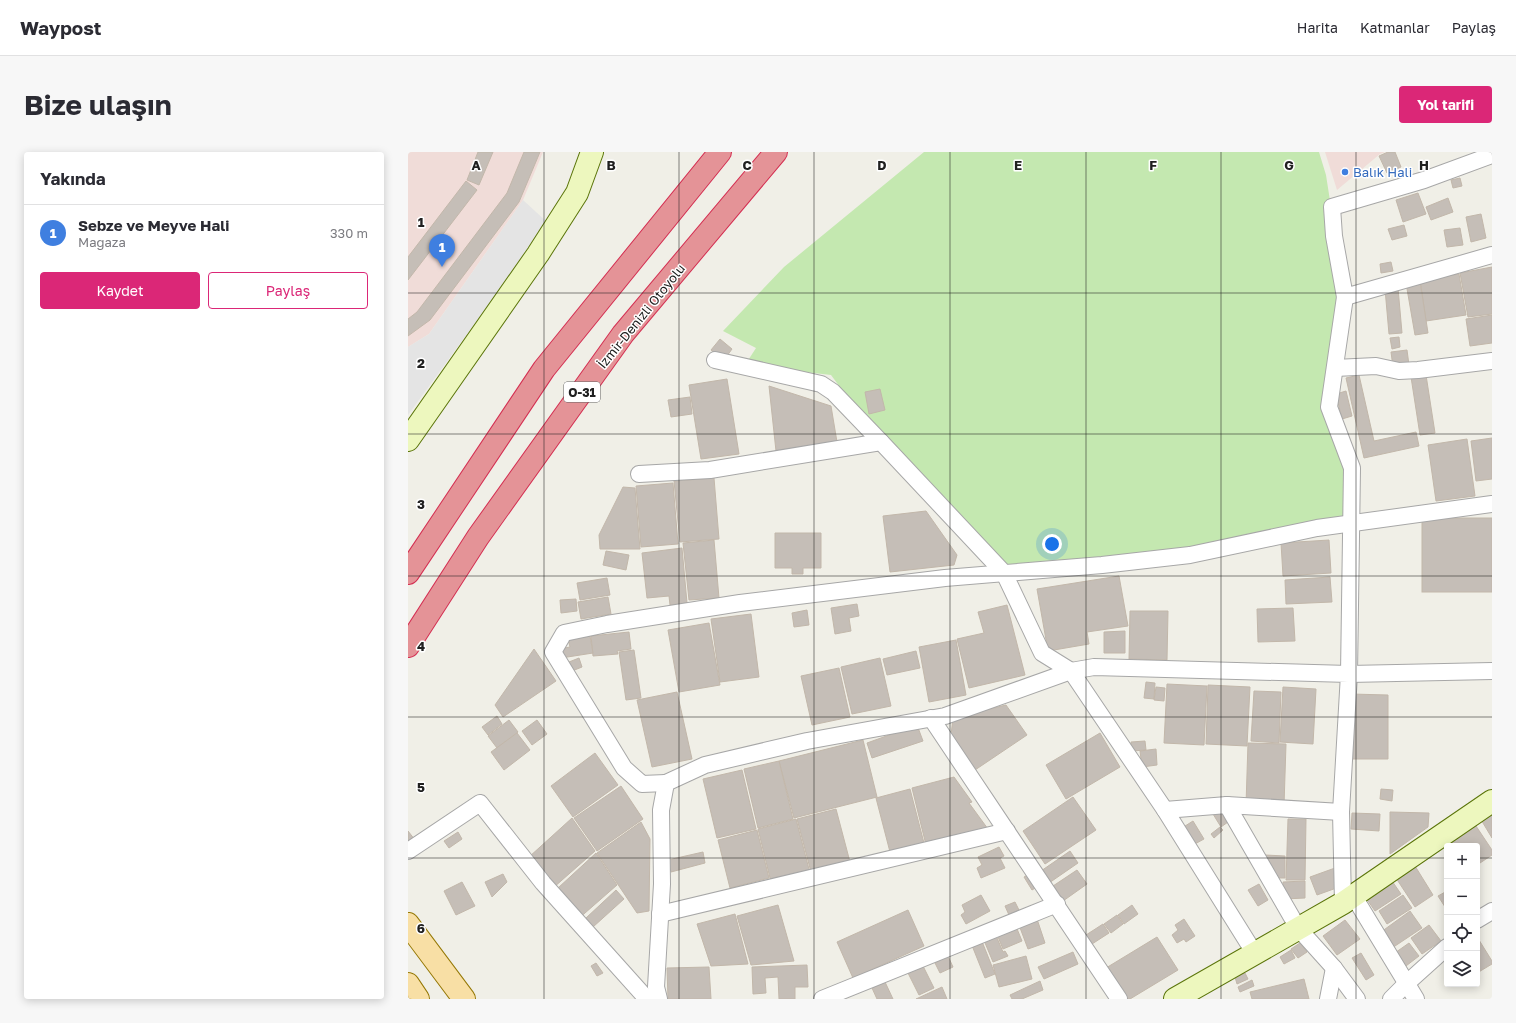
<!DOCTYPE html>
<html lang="tr">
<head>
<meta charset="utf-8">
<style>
	:root { --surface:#fff; --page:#f7f7f7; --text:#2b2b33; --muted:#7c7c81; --line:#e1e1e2; --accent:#db2777 }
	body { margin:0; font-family:"Golos Text",sans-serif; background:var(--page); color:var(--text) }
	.controls { position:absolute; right:12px; bottom:12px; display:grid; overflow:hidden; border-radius:4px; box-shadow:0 2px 10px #0003 }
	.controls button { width:36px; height:36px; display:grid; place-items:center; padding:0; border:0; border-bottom:1px solid var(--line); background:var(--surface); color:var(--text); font:20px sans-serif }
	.you { position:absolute; left:644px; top:392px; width:14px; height:14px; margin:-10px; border:3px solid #fff; border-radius:50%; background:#1a73e8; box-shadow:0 0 0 6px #1a73e833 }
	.badge { display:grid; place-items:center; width:26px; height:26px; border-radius:50%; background:var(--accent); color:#fff; font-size:13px; font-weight:700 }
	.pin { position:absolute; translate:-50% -33px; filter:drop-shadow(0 1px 2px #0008) }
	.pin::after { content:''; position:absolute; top:21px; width:14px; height:12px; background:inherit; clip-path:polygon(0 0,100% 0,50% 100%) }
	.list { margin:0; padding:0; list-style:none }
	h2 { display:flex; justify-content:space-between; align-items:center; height:52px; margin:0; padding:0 16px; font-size:17px }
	h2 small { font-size:13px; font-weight:400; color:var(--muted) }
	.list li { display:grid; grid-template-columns:26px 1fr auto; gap:12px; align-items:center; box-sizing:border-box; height:56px; padding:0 16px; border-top:1px solid var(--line) }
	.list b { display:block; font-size:15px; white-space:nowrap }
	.list p { margin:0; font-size:13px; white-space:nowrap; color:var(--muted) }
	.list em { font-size:13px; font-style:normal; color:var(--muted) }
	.actions { display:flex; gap:8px; padding:12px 16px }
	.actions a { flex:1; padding:9px 0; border:1px solid var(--accent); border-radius:4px; text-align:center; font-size:14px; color:var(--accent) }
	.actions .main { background:var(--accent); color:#fff }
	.icon { flex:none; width:22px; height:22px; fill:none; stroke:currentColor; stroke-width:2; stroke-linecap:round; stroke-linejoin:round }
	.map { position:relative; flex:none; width:1084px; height:847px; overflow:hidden; border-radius:4px }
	header { display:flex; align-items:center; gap:24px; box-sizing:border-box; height:56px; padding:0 20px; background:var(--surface); border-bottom:1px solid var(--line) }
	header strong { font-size:19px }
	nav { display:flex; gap:22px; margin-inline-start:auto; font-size:14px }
	.intro { display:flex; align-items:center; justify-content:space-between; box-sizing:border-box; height:96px; padding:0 24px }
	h1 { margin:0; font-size:28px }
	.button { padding:10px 18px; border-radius:4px; background:var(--accent); color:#fff; font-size:14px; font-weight:700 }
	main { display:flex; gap:24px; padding:0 24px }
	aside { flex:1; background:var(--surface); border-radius:4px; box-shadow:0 2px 10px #0003 }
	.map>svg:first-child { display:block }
	.commercial { fill:#f0dcd8 }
	.grass { fill:#c4e8b0 }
	.parking { fill:#e4e4e4 }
	.building { fill:#c5beb7; stroke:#c2b7aa }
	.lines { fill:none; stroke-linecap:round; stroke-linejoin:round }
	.street-casing { stroke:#a7a7a7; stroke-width:18 }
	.secondary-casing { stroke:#5b750a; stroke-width:24 }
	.primary-casing { stroke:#967907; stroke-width:24 }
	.highway-casing { stroke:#d42f52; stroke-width:24 }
	.street { stroke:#fff; stroke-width:16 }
	.secondary { stroke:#edf7be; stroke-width:22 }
	.primary { stroke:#f8dfa5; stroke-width:22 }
	.highway { stroke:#e49397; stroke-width:22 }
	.grid { fill:none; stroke:#202020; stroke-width:1; stroke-opacity:0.55 }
	.shop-dot { fill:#3f7fe0; stroke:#fff; stroke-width:1.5 }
	.labels { text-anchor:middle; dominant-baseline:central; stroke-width:3; stroke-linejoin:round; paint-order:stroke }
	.shield { fill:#fff; stroke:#636363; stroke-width:1 }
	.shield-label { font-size:12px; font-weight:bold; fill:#202020 }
	.shop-label { font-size:13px; fill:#366cbe; stroke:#fff; text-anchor:start }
	.street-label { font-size:13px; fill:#202020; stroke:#fff }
	.grid-label { font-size:13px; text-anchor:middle; font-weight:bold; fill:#202020; stroke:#fff; stroke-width:3; stroke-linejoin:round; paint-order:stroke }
</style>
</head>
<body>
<header>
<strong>Waypost</strong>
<nav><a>Harita</a><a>Katmanlar</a><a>Paylaş</a></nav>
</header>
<div class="intro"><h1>Bize ulaşın</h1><a class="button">Yol tarifi</a></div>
<main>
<aside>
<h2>Yakında<small></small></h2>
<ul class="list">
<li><span class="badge" style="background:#3f7fe0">1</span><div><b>Sebze ve Meyve Hali</b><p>Mağaza</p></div><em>330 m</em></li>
</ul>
<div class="actions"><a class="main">Kaydet</a><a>Paylaş</a></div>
</aside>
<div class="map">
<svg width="1084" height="847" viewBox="0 0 1084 847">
	<rect width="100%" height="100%" fill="#f0efe7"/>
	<g class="commercial">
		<polygon points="0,0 135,0 115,48 21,182 0,195"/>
		<polygon points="917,0 977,0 972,2 929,38"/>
	</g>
	<polygon class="grass" points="516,0 911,0 918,23 937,145 921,255 944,316 943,371 782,403 596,421 473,290 423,223 337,213 348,196 315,179 376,115"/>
	<polygon class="parking" points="115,48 140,71 0,263 0,195 21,182"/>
	<g class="building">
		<polygon points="70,0 85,0 71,33 59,28"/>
		<polygon points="116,0 132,0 111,50 22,168 0,184 0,167 9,160 99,41"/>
		<polygon points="980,0 987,0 993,15 979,21 971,4"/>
		<polygon points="1052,26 1054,34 1045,36 1043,28"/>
		<polygon points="58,29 69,38 0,128 0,105"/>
		<polygon points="1010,41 1018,62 995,70 988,48"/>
		<polygon points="1040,46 1045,60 1023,68 1018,55"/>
		<polygon points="1073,62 1078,86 1063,90 1058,65"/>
		<polygon points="996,73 999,84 984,88 980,77"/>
		<polygon points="1052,76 1055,93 1039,95 1036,78"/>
		<polygon points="983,110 985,119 973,121 972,112"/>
		<polygon points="1084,115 1084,162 1060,165 1052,121"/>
		<polygon points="1051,122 1058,163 1018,169 1012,128"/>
		<polygon points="1012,129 1020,181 1007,183 998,131"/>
		<polygon points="990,136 994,181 981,182 977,137"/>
		<polygon points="1084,163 1084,191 1062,194 1058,167"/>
		<polygon points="991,185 992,195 984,197 982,186"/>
		<polygon points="312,187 324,197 316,208 303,198"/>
		<polygon points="999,198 1001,213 985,215 983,200"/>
		<polygon points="951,223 966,289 1008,280 1011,294 956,306 938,226"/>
		<polygon points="1018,223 1027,281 1012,283 1003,225"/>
		<polygon points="319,227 331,302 293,307 281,233"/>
		<polygon points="361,234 423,254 429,290 368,299"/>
		<polygon points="472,237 477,258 461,262 457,240"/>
		<polygon points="938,239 944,264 934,267 928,242"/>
		<polygon points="282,245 284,262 263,265 260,248"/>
		<polygon points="1084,286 1084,327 1068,329 1063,289"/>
		<polygon points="1059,287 1067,344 1028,349 1020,293"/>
		<polygon points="306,326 311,387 272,390 266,329"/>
		<polygon points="265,331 270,392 233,395 228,334"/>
		<polygon points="215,335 227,336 232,397 192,397 191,383"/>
		<polygon points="518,359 549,403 546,413 482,420 475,364"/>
		<rect x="1014" y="366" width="70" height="74"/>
		<polygon points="367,381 413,381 413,416 395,416 395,422 384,422 384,416 367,416"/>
		<polygon points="306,388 311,446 281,448 275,391"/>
		<polygon points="921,388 923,421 875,424 873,391"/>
		<polygon points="274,396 279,451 262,453 261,444 239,446 234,401"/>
		<polygon points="198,399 221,403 218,418 195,413"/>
		<polygon points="711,424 720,474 679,480 681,492 640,499 629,437"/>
		<polygon points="922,425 924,450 878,452 877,428"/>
		<polygon points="199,426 202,443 172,448 169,431"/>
		<polygon points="200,445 203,462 173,467 170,450"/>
		<polygon points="168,447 169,459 153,461 152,448"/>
		<polygon points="449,452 451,464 441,466 443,479 427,482 423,456"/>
		<polygon points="599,453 617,523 561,536 549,487 576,481 570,460"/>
		<polygon points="885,456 887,489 850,490 849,457"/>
		<polygon points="399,458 401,473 386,475 384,461"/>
		<polygon points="722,459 760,459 759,508 721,507"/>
		<polygon points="343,462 351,525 312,530 303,467"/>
		<polygon points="301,471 312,533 271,540 260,478"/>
		<polygon points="717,479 717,501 696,501 696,480"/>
		<polygon points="221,480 223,497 209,499 210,502 185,504 183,484"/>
		<polygon points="182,484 185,501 153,506 151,497 162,495 160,487"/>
		<polygon points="548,488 558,543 521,550 511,495"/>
		<polygon points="126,497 148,529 95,565 87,553"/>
		<polygon points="226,498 233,546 218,548 211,500"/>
		<polygon points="508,499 512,516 479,523 475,507"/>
		<polygon points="171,506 174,515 164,519 161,510"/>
		<polygon points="472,506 483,554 444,562 433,515"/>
		<polygon points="431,516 442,565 404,573 393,524"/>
		<polygon points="738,530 747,531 746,547 736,546"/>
		<polygon points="759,532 799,534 796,593 756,591"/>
		<polygon points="800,533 842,535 839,594 798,592"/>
		<polygon points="748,535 757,536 756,549 746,548"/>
		<polygon points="875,535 908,537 905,592 872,590"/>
		<polygon points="846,539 873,540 871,591 843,589"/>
		<polygon points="269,540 284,607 244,615 229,548"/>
		<polygon points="943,542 980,543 980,607 943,607"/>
		<polygon points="598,553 619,583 567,618 543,583 545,566"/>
		<polygon points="89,564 94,572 80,583 74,575"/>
		<polygon points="101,568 110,580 89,596 80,584"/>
		<polygon points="129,568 139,582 124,593 114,579"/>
		<polygon points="509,573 515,589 464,606 459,591"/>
		<polygon points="109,581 122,598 96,618 83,600"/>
		<polygon points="692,581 712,615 658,647 638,613"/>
		<polygon points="455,588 469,645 386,666 371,609"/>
		<polygon points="737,589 738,598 723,599 723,590"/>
		<polygon points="840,591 878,592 876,654 838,653"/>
		<polygon points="748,597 749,613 734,615 732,599"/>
		<polygon points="187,601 210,633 165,665 143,634"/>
		<polygon points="371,609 385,667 350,676 336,617"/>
		<polygon points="334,618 348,677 309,686 295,627"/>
		<polygon points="546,625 564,650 561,651 580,677 518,693 504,636"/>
		<polygon points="213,634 235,667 189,699 166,666"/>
		<polygon points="502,637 516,691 482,700 468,646"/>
		<polygon points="973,637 985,638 984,649 972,647"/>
		<polygon points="665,645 688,678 637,712 615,679"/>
		<polygon points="428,657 442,710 403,720 389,667"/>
		<polygon points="812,658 820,670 813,675 805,662"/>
		<polygon points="1084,658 1084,686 1072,666"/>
		<polygon points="982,660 1021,661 1020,675 982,702"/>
		<polygon points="944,661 972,662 971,679 943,677"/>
		<polygon points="164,666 187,699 145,736 121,705"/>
		<polygon points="388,667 402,721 363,730 350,677"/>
		<polygon points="880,667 898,667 897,728 878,728"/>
		<polygon points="785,669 796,687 785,693 774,676"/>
		<polygon points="233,670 242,687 241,759 229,761 189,701"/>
		<polygon points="1068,674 1084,698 1084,703 1069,713 1069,694 1046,694 1043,691"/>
		<polygon points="812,675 815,678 806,686 803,682"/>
		<polygon points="349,678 361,726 322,736 310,688"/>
		<polygon points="0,679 7,688 0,694"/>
		<polygon points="50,680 54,687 41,696 36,689"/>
		<polygon points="591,695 596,704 592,706 597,716 573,726 569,716 574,713 570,705"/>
		<polygon points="662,699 670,711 641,731 633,719"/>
		<polygon points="295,700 297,711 263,720 260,708"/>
		<polygon points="188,701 209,733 169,768 150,736"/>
		<polygon points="857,703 877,704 877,726 865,726"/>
		<polygon points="1007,714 1025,743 1007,755 988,726"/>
		<polygon points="927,716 934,734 909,743 902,725"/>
		<polygon points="669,718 679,732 655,749 645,734"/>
		<polygon points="95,722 99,730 84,745 77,730"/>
		<polygon points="621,722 629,735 624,738 616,725"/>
		<polygon points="897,729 897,746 876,747 875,730"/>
		<polygon points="984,729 993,742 967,759 958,746"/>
		<polygon points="54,730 67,754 48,763 36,739"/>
		<polygon points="851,732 860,748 850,754 840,738"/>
		<polygon points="208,738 216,747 185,775 178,766"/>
		<polygon points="1039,739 1039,758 1030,744"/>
		<polygon points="573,743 582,759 558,772 553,763 557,760 554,753"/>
		<polygon points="995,743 1004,756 979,772 971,759"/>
		<polygon points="607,750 611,758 601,763 597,754"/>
		<polygon points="370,753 386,809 343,813 329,764"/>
		<polygon points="724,753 730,762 716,772 710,763"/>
		<polygon points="500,758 516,794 445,826 429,790"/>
		<polygon points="1002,759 1014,776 984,796 973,780"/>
		<polygon points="327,762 340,812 303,814 289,772"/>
		<polygon points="709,763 715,772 703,781 696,772"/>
		<polygon points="629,767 637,791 620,797 611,773"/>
		<polygon points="776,767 787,784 778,790 776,787 769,791 764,783 770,778 767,773"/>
		<polygon points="937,768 952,787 929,803 915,784"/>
		<polygon points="607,772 614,789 595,797 588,780"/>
		<polygon points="695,772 701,781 684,792 678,783"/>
		<polygon points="1021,773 1033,789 1014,802 1003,786"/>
		<polygon points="587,781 595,800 597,799 600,804 585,810 575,786"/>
		<polygon points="749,785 770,818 722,847 718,847 698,816"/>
		<polygon points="573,787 587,822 577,826 563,791"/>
		<polygon points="1071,788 1084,809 1084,812 1069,821 1069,789"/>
		<polygon points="892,791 899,800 890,806 883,797"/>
		<polygon points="1001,791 1011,804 994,817 984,803"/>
		<polygon points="883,798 887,806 876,812 872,805"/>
		<polygon points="665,800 670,812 636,827 630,815"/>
		<polygon points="953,801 966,823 958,828 944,806"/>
		<polygon points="540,804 545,815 532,821 527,811"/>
		<polygon points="618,804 624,827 591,835 585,813"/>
		<polygon points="188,811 195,821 189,824 183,814"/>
		<polygon points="399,813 400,835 387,835 387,847 371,847 370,825 357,826 358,841 345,842 344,815"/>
		<polygon points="515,814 526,836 511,843 500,821"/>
		<polygon points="301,815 303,847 260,847 259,816"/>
		<polygon points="837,821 840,827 829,832 827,825"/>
		<polygon points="896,827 901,847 844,847 842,840"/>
		<polygon points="844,828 846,834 832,840 830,835"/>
		<polygon points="632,829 635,838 614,847 604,847 602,843"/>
		<polygon points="477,830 485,847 469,847 464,836"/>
		<polygon points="534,835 539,847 508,847"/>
	</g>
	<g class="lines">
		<g class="street-casing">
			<g id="street">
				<polyline points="1084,3 1016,28 924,55 926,84 937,145 1084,103"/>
				<polyline points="937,145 921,255 944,316 941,522 1084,519"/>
				<polyline points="307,208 413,232 425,240 473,290"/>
				<polyline points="927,216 968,214 991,219 1010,218 1084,209"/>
				<polyline points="231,322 302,318 473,290 596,421 634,501 663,519 757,658 847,802"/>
				<polyline points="523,566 711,847"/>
				<polyline points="258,631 234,632 216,616 145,500 156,481 199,472 332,451 537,426 694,413 782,403 909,376 1084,352"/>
				<polyline points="819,653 890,776 926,816 949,847"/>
				<polyline points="757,658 819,653 933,660"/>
				<polyline points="0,699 72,651 135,731 239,847"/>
				<polyline points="945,743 1008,847"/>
				<polyline points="252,762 599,679"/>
				<polyline points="1069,768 1084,759"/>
				<polyline points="251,847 248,835 254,732 253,658 258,631 297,613 399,589 537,564 663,519 686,515 941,522 933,660 935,751"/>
				<polyline points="414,847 649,752"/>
				<polyline points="920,847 926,816"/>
				<polyline points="983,847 999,831 1039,795"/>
			</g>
		</g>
		<g class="secondary-casing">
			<g id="secondary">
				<polyline points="0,288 130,102 169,41 184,0"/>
				<polyline points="767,847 935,751 1084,649"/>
			</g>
		</g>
		<g class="primary-casing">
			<g id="primary">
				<polyline points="0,772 56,847"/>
				<polyline points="0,832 10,847"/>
			</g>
		</g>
		<g class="highway-casing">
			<g id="highway">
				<polyline points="0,421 136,217 312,0"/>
				<polyline points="0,494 70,385 215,182 368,0"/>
			</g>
		</g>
		<use href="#street" class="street"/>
		<use href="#secondary" class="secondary"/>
		<use href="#primary" class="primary"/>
		<use href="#highway" class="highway"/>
	</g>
	<path class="grid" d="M136 0V847M271 0V847M406 0V847M542 0V847M678 0V847M813 0V847M948 0V847M0 141H1084M0 282H1084M0 424H1084M0 565H1084M0 706H1039M1069 706H1084"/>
	<circle class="shop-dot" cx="937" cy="20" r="4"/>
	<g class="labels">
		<rect class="shield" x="156" y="230" width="36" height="20" rx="3"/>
		<g class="shield-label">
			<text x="174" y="240">O-31</text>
		</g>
		<g class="shop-label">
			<text x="945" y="20">Balık Hali</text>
		</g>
		<g class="street-label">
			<text transform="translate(233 164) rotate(-51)">İzmir-Denizli Otoyolu</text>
		</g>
	</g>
	<g class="grid-label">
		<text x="68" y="18">A</text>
		<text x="203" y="18">B</text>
		<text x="339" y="18">C</text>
		<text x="474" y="18">D</text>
		<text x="610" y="18">E</text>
		<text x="745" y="18">F</text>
		<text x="881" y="18">G</text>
		<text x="1016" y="18">H</text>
		<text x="13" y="75">1</text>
		<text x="13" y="216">2</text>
		<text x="13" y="357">3</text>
		<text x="13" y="499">4</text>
		<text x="13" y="640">5</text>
		<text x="13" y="781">6</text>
	</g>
</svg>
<div class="controls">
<button>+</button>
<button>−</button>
<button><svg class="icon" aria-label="locate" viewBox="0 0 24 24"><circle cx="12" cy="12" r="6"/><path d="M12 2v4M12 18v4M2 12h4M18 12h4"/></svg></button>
<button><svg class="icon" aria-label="layers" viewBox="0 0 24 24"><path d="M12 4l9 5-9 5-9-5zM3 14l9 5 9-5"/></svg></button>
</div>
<div class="you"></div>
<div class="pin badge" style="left:34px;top:115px;background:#3f7fe0">1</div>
</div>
</main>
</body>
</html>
